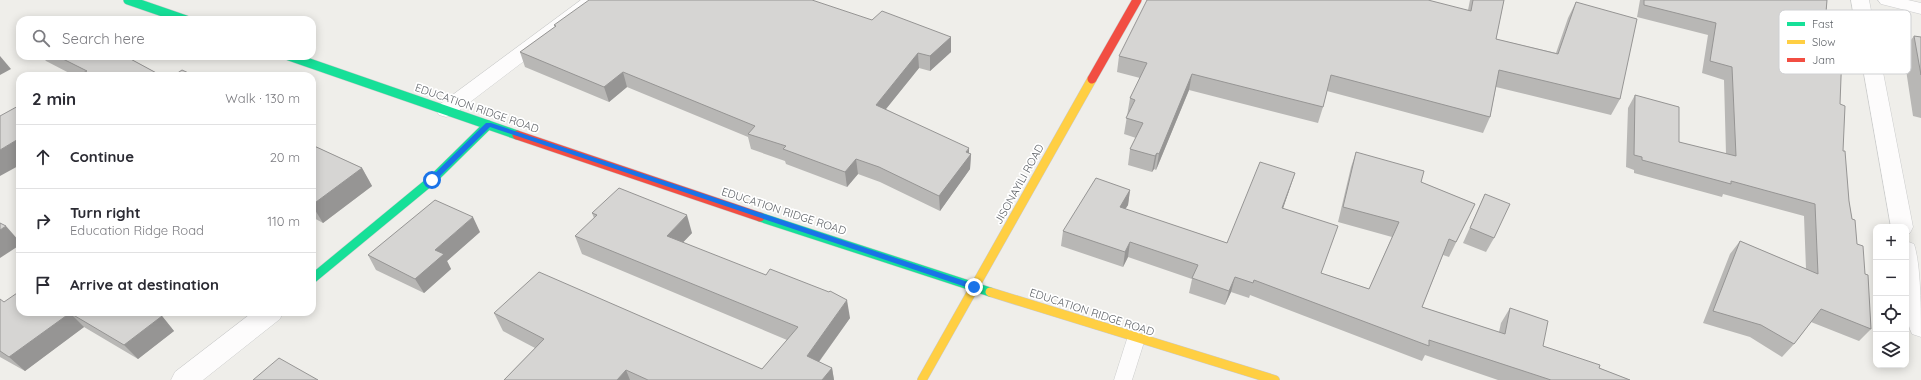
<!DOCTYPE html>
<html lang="en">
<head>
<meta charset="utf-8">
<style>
	:root { --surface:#fff; --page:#f2f2f3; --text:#2b2b33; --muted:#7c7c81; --line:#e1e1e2 }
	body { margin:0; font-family:Quicksand,sans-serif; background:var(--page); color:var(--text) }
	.controls { position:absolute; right:12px; bottom:12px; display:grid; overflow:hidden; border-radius:8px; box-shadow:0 2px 10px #0003 }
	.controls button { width:36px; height:36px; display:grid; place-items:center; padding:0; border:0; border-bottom:1px solid var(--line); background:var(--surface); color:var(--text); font:20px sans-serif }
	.stop { position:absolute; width:12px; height:12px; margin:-9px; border:3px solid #1a73e8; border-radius:50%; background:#fff }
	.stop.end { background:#1a73e8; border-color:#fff; box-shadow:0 1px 4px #0008 }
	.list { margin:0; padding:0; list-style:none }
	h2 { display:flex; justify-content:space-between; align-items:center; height:52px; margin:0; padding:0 16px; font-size:17px }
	h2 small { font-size:13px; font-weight:400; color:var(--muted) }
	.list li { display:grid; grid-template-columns:26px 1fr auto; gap:12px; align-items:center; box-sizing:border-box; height:64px; padding:0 16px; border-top:1px solid var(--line) }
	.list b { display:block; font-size:15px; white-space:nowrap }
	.list p { margin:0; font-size:13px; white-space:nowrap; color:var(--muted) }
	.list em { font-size:13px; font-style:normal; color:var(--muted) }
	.icon { flex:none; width:22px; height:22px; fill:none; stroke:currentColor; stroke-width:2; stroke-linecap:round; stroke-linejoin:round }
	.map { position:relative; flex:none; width:1921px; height:380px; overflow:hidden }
	.search { position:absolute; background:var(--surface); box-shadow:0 2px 10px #0003; left:16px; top:16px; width:300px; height:44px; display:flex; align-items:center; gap:10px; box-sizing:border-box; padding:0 14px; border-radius:12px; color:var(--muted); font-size:15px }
	.panel { position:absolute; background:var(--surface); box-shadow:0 2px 10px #0003; left:16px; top:72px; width:300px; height:244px; border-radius:12px }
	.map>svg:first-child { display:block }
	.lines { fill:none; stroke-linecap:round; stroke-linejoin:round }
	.lane-casing { stroke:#cbcccc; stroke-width:1 }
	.street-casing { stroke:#cbcccc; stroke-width:1 }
	.fast-casing { stroke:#cacacb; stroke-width:10 }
	.slow-casing { stroke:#cacacb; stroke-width:10 }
	.jam-casing { stroke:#cacacb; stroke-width:10 }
	.lane { fill:#fdfcfc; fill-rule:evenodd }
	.street { fill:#fdfcfc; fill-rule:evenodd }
	.fast { stroke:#16e098; stroke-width:9 }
	.slow { stroke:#ffcf43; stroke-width:9 }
	.jam { stroke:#f24e42; stroke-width:9 }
	.wall { fill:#b8b7b5 }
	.shaded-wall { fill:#969594 }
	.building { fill:#d6d5d3; stroke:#969594 }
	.route { fill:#1a73e8 }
	.labels { text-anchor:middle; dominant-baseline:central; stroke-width:3.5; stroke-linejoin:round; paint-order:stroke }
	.street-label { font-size:11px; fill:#5f6368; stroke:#fff }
	.key { fill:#fff; stroke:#cfd0d2; stroke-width:1 }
	.key-label { font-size:11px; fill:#5f6368 }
</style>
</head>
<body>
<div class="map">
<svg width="1921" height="380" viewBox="0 0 1921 380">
	<rect width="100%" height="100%" fill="#efeeea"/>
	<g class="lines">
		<g class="lane-casing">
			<polygon id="lane" points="1136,332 1142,334 1145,339 1132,380 1114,380 1127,339 1130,334"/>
		</g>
		<g class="street-casing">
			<g id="street">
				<polygon points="581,0 602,0 599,4 453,115 446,117 439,115 436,110 439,105"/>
				<polygon points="1851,0 1869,0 1913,227 1910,233 1906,234 1906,227 1891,227"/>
				<polygon points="1878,0 1908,0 1921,3 1921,14 1881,4"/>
				<path d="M1906 241 1914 244C1921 265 1921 312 1921 337L1912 334C1901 312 1906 267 1906 241Z"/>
				<polygon points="253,312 283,312 280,319 203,380 171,380 175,372"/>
			</g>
		</g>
		<g class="fast-casing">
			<g id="fast">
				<polyline points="128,0 186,20"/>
				<polyline points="289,56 517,135"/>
				<polyline points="760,217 990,292"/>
				<polyline points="312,279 432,180 488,125"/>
			</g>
		</g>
		<g class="slow-casing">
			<g id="slow">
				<polyline points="990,292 1275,380"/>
				<polyline points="922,380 1092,79"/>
			</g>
		</g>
		<g class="jam-casing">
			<g id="jam">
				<polyline points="1092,79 1137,0"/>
				<polyline points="517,135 760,217"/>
			</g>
		</g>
		<use href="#lane" class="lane"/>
		<use href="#street" class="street"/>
		<use href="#fast" class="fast"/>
		<use href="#slow" class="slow"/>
		<use href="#jam" class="jam"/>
	</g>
	<g class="wall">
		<polygon points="1470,0 1504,0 1496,39 1556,53 1568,18 1576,2 1620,99 1611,115 1496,87 1490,117 1483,133 1327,91 1323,107 1318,123 1189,90 1156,170 1154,169 1152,172 1128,165 1130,149 1136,138 1124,134 1130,98 1140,78 1117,72 1119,56 1468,10"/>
		<polygon points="1640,0 1827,0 1826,12 1834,48 1840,104 1843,151 1849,201 1852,219 1857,244 1865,274 1871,329 1859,341 1811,322 1794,344 1782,357 1750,337 1703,323 1730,254 1740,241 1806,269 1804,216 1723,194 1722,197 1634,173 1634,170 1626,167 1628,108 1635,95 1679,142 1726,154 1724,80 1702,73 1708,35 1637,17"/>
		<polygon points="872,20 951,37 951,52 930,71 919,68 886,109 971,154 970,169 940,211 880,182 858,174 847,187 786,164 785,161 751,149 748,137 627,87 609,102 525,67 520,52 555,27 554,25"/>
		<polygon points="1914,36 1921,37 1921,118 1913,116 1903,50"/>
		<polygon points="42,56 125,56 162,76 75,76 46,61"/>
		<polygon points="312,145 362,168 372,186 323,223 312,217"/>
		<polygon points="1356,152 1421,182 1475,204 1449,257 1443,255 1422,307 1499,332 1501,323 1510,308 1543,346 1630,380 1498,380 1425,355 1422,361 1250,295 1249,298 1231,292 1225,305 1189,293 1192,279 1128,257 1123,267 1061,246 1063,231 1130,190 1128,205 1125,209 1227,243 1295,173 1283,208 1321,273 1369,289 1392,237 1338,222 1351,167"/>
		<polygon points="1485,194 1494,238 1486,252 1463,243"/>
		<polygon points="592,213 692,233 683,242 850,318 819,362 832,368 834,380 504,380 535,348 503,331 494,313 762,369 787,340 582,254 575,236 594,218"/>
		<polygon points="480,232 447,261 451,269 424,293 376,270 368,255"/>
		<polygon points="0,299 4,302 162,316 174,331 138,359 84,327 25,371 0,357"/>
	</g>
	<g class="shaded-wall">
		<polygon points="951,37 951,52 930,71 930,56"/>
		<polygon points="918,53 919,68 877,120 876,105"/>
		<polygon points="0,56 11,69 0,75"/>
		<polygon points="623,72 627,87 609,102 604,87"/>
		<polygon points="1192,74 1189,90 1156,170 1159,154"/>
		<polygon points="20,138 20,165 0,176 0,150"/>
		<polygon points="969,148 969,156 971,154 970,169 940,211 939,196"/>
		<polygon points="1157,153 1154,169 1152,172 1155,156"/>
		<polygon points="856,159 858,174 847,187 845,172"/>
		<polygon points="362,168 372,186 323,223 312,205"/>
		<polygon points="1295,173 1290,188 1278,223 1282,208"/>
		<polygon points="1130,190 1128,205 1117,222 1120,207"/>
		<polygon points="687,215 692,233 672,254 667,236"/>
		<polygon points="473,217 480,232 447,261 451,269 424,293 415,279 435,250"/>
		<polygon points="6,226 20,242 20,245 0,258 0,230"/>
		<polygon points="1130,242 1128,257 1123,267 1125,252"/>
		<polygon points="1235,277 1231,292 1225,305 1229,291"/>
		<polygon points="847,300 850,318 810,374 807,356"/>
		<polygon points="70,313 84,327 25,371 9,357"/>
		<polygon points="162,316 174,331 138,359 124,345"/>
		<polygon points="832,368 834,380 822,380"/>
		<polygon points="626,370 630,380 617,380"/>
	</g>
	<g class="building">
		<polygon points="589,0 812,0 872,20 882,11 951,37 930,56 918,53 876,105 969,148 966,152 971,154 939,196 879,167 856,159 845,172 783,149 786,146 748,134 755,126 623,72 604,87 520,52 556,26 554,25"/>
		<polygon points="1147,0 1428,0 1471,11 1473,0 1504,0 1496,39 1558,54 1576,2 1637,19 1620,99 1499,70 1490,117 1331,75 1323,107 1192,74 1159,154 1157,153 1155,156 1130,149 1143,123 1126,118 1135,100 1130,98 1147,63 1119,56"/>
		<polygon points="1644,0 1827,0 1826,12 1836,15 1834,48 1842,51 1840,104 1845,106 1843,151 1845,151 1849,201 1852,219 1855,220 1857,244 1863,246 1865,274 1868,275 1871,329 1821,309 1794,344 1761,325 1713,311 1740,241 1818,274 1815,204 1731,181 1731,184 1642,160 1642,157 1634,155 1635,95 1679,107 1679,142 1736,156 1732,67 1710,61 1716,23 1644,5"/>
		<polygon points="1914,36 1921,37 1921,75"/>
		<polygon points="57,56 125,56 162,76 77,76 87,71"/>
		<polygon points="182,70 195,76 173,76"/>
		<polygon points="20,105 20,138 0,150 0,116"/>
		<polygon points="312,145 362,168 312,205"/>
		<polygon points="1356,152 1424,171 1421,182 1475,204 1456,242 1449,239 1422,307 1505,334 1510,308 1548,321 1543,346 1600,365 1599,368 1630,380 1551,380 1429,340 1429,346 1254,280 1253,283 1235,277 1229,291 1192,278 1198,265 1130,242 1125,252 1063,231 1096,178 1130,190 1120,207 1227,243 1260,162 1295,173 1282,208 1338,226 1321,273 1369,289 1399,222 1343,207"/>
		<polygon points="619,188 687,215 667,236 766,275 770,269 829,292 830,291 847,300 807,356 832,368 822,380 648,380 626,370 617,380 504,380 544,339 494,313 539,272 762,369 798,327 575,236 597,215 592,213"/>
		<polygon points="1485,194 1510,204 1494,238 1470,228"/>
		<polygon points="435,200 473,217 435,250 444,254 415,279 368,255"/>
		<polygon points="0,223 6,226 0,230"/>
		<polygon points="20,291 20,312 154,312 162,316 124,345 70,313 9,357 0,351 0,299 4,302"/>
		<polygon points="279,358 318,380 253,380"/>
	</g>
	<polygon class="route" points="486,123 491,123 977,285 978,287 977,289 972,289 490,127 434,182 429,182 429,179"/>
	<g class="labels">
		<g class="street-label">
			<text transform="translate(477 108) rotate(19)">EDUCATION RIDGE ROAD</text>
			<text transform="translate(1019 184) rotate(-61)">JISONAYILI ROAD</text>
			<text transform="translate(784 211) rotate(18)">EDUCATION RIDGE ROAD</text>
			<text transform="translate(1092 312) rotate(18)">EDUCATION RIDGE ROAD</text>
		</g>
	</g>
	<rect x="1779" y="10" width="132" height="64" rx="6" class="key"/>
	<rect x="1787" y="22" width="18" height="4" fill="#16e098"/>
	<rect x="1787" y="40" width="18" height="4" fill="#ffcf43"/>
	<rect x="1787" y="58" width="18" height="4" fill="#f24e42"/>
	<g class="key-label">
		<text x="1812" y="28">Fast</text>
		<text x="1812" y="46">Slow</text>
		<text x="1812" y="64">Jam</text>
	</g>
</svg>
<div class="controls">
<button>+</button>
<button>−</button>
<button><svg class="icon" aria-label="locate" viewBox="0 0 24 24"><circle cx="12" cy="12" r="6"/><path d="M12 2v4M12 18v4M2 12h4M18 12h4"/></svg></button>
<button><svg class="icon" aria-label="layers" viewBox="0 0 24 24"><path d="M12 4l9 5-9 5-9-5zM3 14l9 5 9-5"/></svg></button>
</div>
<div class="stop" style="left:432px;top:180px"></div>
<div class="stop end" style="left:974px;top:287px"></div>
<div class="search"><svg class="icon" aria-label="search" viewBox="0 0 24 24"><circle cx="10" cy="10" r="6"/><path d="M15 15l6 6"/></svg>Search here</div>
<section class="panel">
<h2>2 min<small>Walk · 130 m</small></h2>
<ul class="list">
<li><svg class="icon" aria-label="ahead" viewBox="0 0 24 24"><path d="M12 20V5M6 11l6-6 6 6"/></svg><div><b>Continue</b></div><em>20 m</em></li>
<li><svg class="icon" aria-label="right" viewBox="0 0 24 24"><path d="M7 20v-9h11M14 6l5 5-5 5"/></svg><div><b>Turn right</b><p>Education Ridge Road</p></div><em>110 m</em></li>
<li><svg class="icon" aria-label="arrive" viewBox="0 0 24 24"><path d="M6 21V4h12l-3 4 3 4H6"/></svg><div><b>Arrive at destination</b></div></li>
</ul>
</section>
</div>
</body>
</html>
